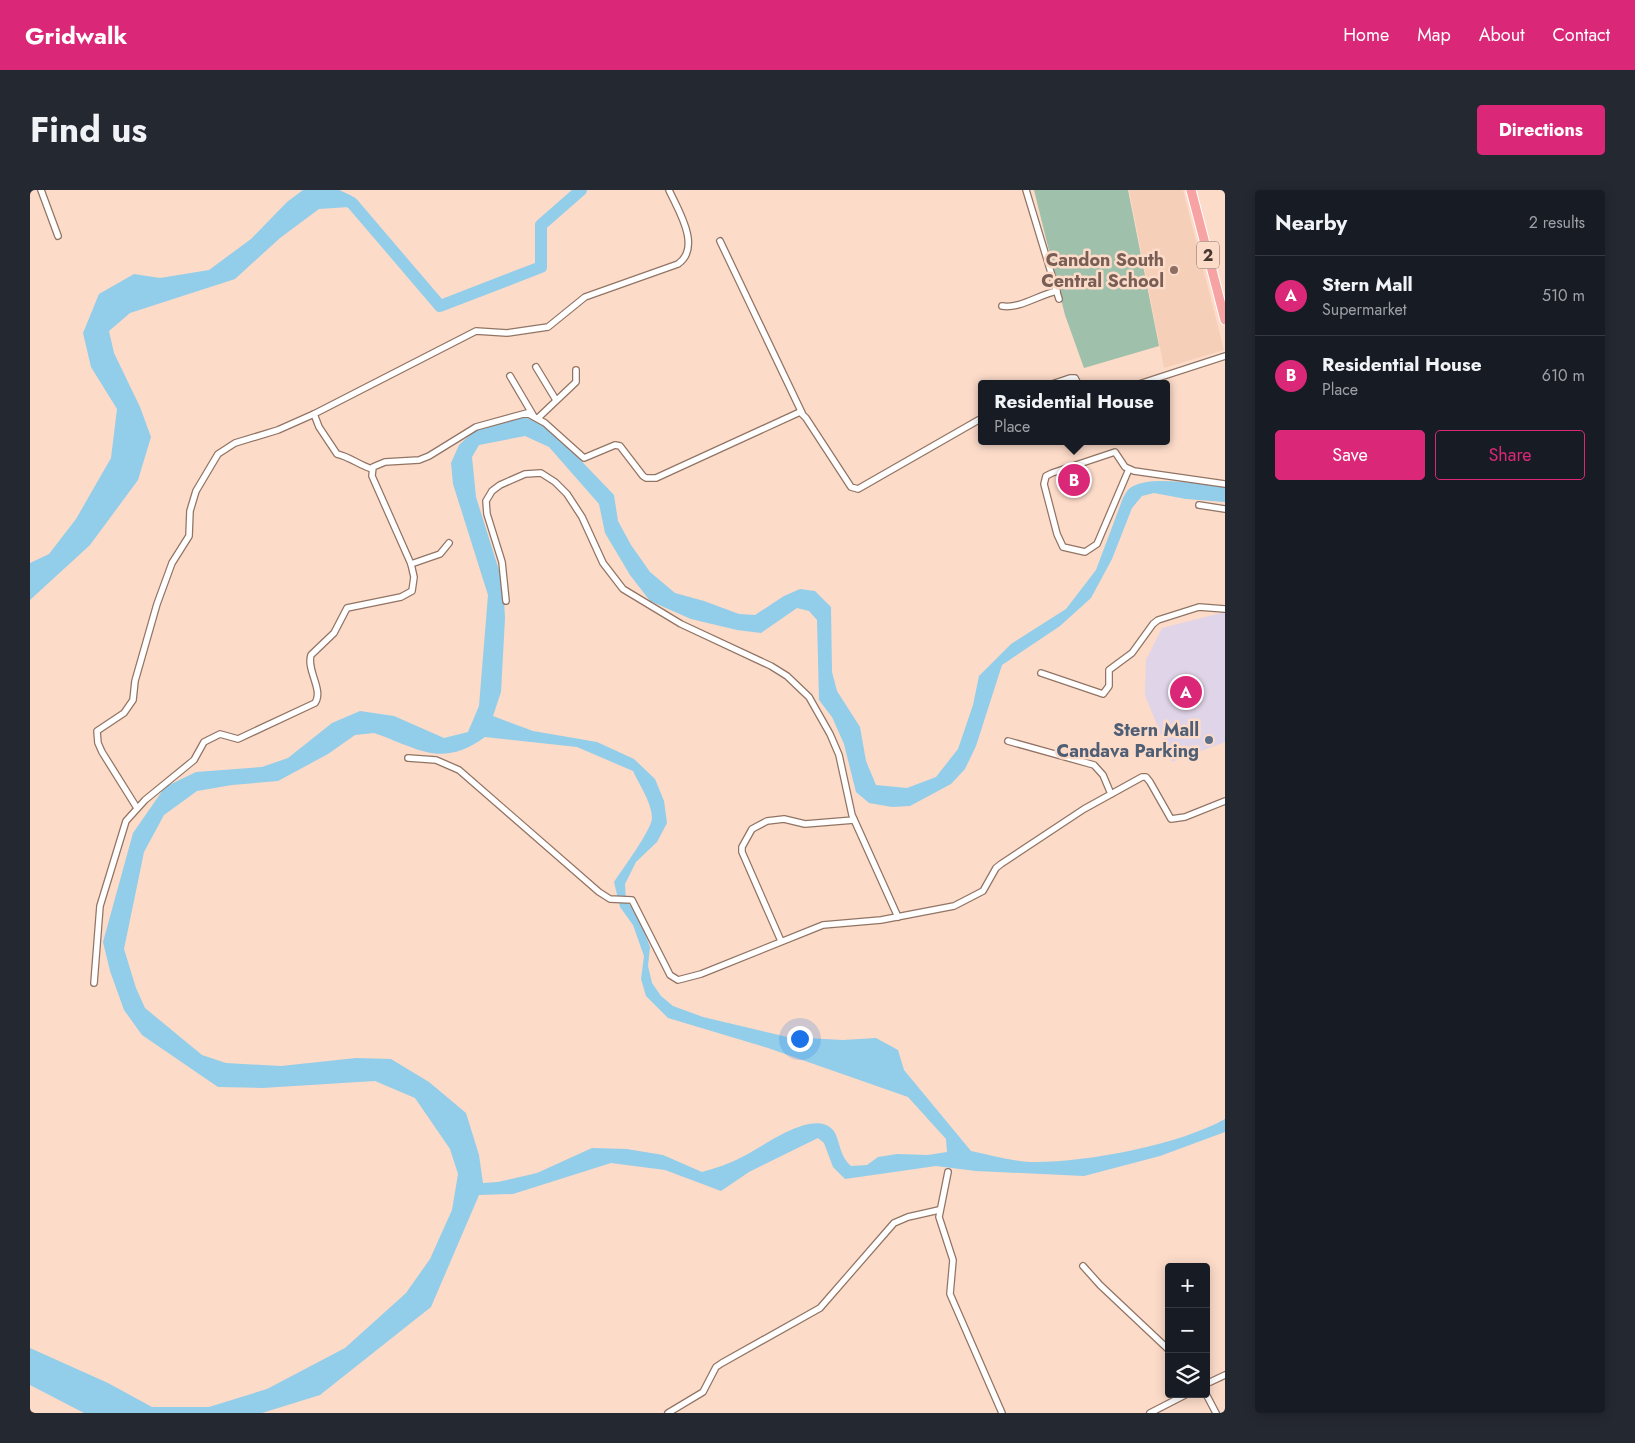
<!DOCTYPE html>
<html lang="en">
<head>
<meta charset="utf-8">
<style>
	:root { --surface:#171b24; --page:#242831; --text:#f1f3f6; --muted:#9ea1a6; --line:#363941; --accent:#db2777 }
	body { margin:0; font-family:Jost,sans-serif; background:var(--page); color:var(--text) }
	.controls { position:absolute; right:15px; bottom:15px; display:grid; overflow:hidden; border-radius:5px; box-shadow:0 2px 12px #0003 }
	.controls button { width:45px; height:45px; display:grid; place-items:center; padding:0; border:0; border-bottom:1px solid var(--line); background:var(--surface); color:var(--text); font:25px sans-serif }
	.you { position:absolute; left:769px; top:848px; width:18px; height:18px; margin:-12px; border:4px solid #fff; border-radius:50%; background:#1a73e8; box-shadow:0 0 0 8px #1a73e833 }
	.badge { display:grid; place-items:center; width:32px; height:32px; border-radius:50%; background:var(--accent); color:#fff; font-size:16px; font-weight:700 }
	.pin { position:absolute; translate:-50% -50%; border:2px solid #fff; box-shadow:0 1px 5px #0006 }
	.popup { position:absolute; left:948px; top:190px; width:192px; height:65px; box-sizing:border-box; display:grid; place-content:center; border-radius:5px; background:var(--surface); filter:drop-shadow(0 1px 4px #0005); font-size:16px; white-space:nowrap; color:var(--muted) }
	.popup b { font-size:19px; color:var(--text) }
	.popup::after { content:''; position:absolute; left:50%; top:100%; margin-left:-10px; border:10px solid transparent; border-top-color:var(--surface) }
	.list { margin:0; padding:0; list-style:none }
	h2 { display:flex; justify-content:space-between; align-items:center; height:65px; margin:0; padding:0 20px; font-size:21px }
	h2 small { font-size:16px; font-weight:400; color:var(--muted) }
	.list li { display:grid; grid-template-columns:32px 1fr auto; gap:15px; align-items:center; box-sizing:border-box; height:80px; padding:0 20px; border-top:1px solid var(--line) }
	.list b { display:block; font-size:19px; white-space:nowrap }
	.list p { margin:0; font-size:16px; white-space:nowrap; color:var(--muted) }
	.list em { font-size:16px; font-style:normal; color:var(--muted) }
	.actions { display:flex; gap:10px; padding:15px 20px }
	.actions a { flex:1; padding:11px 0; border:1px solid var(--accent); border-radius:5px; text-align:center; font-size:18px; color:var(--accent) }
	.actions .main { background:var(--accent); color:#fff }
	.icon { flex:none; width:28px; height:28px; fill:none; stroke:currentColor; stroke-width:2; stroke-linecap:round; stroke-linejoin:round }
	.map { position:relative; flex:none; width:1195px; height:1223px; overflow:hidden; border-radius:5px }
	header { display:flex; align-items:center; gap:30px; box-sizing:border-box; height:70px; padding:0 25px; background:var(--accent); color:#fff }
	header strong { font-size:24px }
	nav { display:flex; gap:28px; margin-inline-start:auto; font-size:18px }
	.intro { display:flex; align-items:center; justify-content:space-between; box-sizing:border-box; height:120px; padding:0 30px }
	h1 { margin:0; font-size:35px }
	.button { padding:12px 22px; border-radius:5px; background:var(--accent); color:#fff; font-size:18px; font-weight:700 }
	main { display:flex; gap:30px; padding:0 30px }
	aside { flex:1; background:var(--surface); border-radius:5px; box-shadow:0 2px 12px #0003 }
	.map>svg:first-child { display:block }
	.commercial { fill:#e0d4e8 }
	.built { fill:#f6cfb8 }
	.green { fill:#9fc0aa }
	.water { fill:#92cdea; fill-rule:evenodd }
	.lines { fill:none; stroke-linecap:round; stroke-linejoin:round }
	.river { stroke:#92cdea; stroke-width:12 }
	.street-casing { stroke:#927464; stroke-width:8 }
	.primary-casing { stroke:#fff; stroke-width:11 }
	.street { stroke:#fff; stroke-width:5.5 }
	.primary { stroke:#f7a3a3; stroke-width:9 }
	.education-dot { fill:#8d6e63; stroke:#fcdbc9; stroke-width:2 }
	.service-dot { fill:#5c6f8a; stroke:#fcdbc9; stroke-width:2 }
	.labels { text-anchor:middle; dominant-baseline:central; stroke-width:5; stroke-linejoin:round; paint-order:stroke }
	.shield { fill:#fcdbc9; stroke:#7c695e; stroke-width:1 }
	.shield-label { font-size:16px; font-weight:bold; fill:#453830 }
	.education-label { font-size:18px; font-weight:bold; fill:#785e54; stroke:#fcdbc9; text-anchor:end }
	.service-label { font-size:18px; font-weight:bold; fill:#4e5e75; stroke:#fcdbc9; text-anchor:end }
</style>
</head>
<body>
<header>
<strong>Gridwalk</strong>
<nav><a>Home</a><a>Map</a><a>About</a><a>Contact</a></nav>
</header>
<div class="intro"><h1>Find us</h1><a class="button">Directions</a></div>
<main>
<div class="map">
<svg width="1195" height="1223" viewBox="0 0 1195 1223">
	<rect width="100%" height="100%" fill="#fcdbc9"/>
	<polygon class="commercial" points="1195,422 1195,552 1142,572 1115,505 1116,470 1132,438"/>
	<polygon class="built" points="1099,0 1153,0 1194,160 1134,178"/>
	<polygon class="green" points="1004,0 1098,0 1129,156 1054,178 1035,125"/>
	<g class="water">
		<polygon points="273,0 309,0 322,6 319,17 289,19 250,48 205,89 100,123 79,141 84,163 110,217 121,247 108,290 60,355 0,410 0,373 19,364 46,329 81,268 87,219 61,177 53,143 69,104 104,84 130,88 179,80 221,49 257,12"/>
		<path d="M490 226 507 231 537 256 584 305 588 331 601 355 620 382 645 403 674 411 709 424 725 425 754 406 770 399 785 401 801 417 802 482 807 501 830 537 836 571 846 595 877 598 906 587 928 559 943 515 949 486 981 454 1036 419 1066 380 1093 308C1095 305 1097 300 1100 298 1119 284 1171 295 1195 296V312L1156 309 1124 303 1112 306 1102 318 1082 369 1061 408 1030 436 972 475 946 556 935 579 921 594 880 616 862 617 839 613 826 602 814 554 802 527 789 510 787 430 779 421 767 418 731 443 707 440 661 429 620 411 600 385 575 343 569 314 519 257 495 246 449 255 442 267 446 307 473 393 475 428 471 502 463 526 503 541 567 552 604 569 625 589 634 611 637 633 627 652 606 672 595 694 596 711 607 722 620 757 618 776 622 793 631 806 643 816 673 827 757 847 813 850 846 848 868 860 874 880 941 961C960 965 981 971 1001 972 1054 973 1149 955 1195 929V942L1130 966 1054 986 946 981 906 976 815 989 803 977 794 953 788 948 719 982 691 1001 635 980 581 973 483 1004 449 1005 401 1117 290 1205 232 1223H54L0 1195V1158L78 1193 122 1217H179L237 1199 315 1158 376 1103 400 1069 422 1020 428 984 420 959 385 908 345 891 232 898 188 897 112 845 94 820 80 781 73 752 103 643 135 597 166 582 232 577 258 568 302 533 330 521 364 526 414 548 438 542 449 516 458 405 423 294 421 273 429 255 443 242 463 233ZM344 543C388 558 411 579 455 547L547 557 603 581C609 594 622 613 622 628 622 639 592 680 584 692L590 717 603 735 614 766 611 789 616 806 638 828 738 858 878 907 916 949 917 962 898 965 867 964 848 967 837 975 821 976C808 965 810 946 802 939 781 919 732 958 712 967 699 974 686 978 672 982L633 965 597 959 562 958 507 983 468 992 453 993 449 965 436 923 399 892 361 869 326 868 251 876 196 873 172 865 115 818 106 798 94 759 114 662 134 625 167 601 202 595 248 591 298 564 325 545Z"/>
	</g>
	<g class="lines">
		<polyline class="river" points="295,0 322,13 410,116 511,77 511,35 551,0"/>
		<g class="street-casing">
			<g id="street">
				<polyline points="11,0 28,46"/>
				<polyline points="996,0 1029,109"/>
				<polyline points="690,51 772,223"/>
				<path d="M972 116C990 119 1008 105 1027 101"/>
				<polyline points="506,177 526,210"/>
				<polyline points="480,186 503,225"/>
				<polyline points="1022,194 1040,188 1045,188 1048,194"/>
				<polyline points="1109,194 1195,166"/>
				<path d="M284 224 289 237 307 264C320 267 329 275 342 279"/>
				<polyline points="508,228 546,192 546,180"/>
				<polyline points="1099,279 1067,354 1055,362 1033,357 1027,344 1014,294 1016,286 1022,283 1085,262 1095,277 1104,281 1195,294"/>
				<polyline points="1169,315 1195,319"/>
				<polyline points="381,374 410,364 419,353"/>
				<polyline points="476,411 472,372 457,324 456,311 462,301 470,295 495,284 511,283 525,292 537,304 552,327 573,373 593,399 651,434 741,476 757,486 779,507 800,544 809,565 822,625 868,727"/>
				<polyline points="1011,483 1073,504 1079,496 1079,480 1102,463 1123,434 1128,430 1169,417 1195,419"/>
				<polyline points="978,551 1064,575 1073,585 1081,604"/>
				<polyline points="378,568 406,570 429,580 569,702 580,709 602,710 635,775 640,785 648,790 671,784 793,735 851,730 924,716 953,701 966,678 971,674 1054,619 1112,587 1116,587 1120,592 1141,629 1155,627 1195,611"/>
				<path d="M107 618 72 562 68 553 67 541 94 523 103 510 105 491 127 414 142 373 159 346 160 321 166 301 188 264 205 253 248 240 284 224 446 141 477 143 518 137 555 107 648 74C672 57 648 20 639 0"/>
				<polyline points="751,751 712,662 712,657 722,639 737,631 754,629 775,634 824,630"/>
				<path d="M64 793 70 716 96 631 115 610 164 570 174 552 190 544 208 549 285 513C294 500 276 480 281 465L304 443 317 418 371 407 382 401 384 387 381 374 342 286 343 277 355 272 389 270 399 266 446 237 497 223 515 233 554 268 585 255 590 256 613 286 616 288H626L770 222 776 228 821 297 828 299 952 228"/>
				<polyline points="918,982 909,1027 923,1070 920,1104 972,1223"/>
				<polyline points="1053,1076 1070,1095 1139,1160"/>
				<polyline points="1176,1194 1195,1185"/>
				<polyline points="1176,1204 1186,1223"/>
				<polyline points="638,1223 673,1202 686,1177 692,1173 790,1118 864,1033 878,1027 909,1020"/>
				<polyline points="1120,1223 1157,1204"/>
			</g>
		</g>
		<g class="primary-casing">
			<polyline id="primary" points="1161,0 1195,130"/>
		</g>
		<use href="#street" class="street"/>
		<use href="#primary" class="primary"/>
	</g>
	<circle class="education-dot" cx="1144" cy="80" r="5"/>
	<circle class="service-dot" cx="1179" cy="550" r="5"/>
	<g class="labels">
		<rect class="shield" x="1167" y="51.5" width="22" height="27" rx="4"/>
		<g class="shield-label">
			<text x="1178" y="65">2</text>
		</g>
		<g class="education-label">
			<text x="1134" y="70">Candon South<tspan x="1134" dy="21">Central School</tspan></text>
		</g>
		<g class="service-label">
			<text x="1169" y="540">Stern Mall<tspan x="1169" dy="21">Candava Parking</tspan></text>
		</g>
	</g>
</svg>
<div class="controls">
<button>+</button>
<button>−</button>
<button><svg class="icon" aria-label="layers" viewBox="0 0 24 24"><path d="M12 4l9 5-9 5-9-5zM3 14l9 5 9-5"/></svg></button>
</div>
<div class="you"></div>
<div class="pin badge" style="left:1156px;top:502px">A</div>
<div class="pin badge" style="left:1044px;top:290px">B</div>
<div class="popup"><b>Residential House</b>Place</div>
</div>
<aside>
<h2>Nearby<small>2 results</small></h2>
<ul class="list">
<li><span class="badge">A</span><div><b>Stern Mall</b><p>Supermarket</p></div><em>510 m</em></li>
<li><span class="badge">B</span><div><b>Residential House</b><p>Place</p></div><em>610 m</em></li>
</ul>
<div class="actions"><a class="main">Save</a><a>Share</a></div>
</aside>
</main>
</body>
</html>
